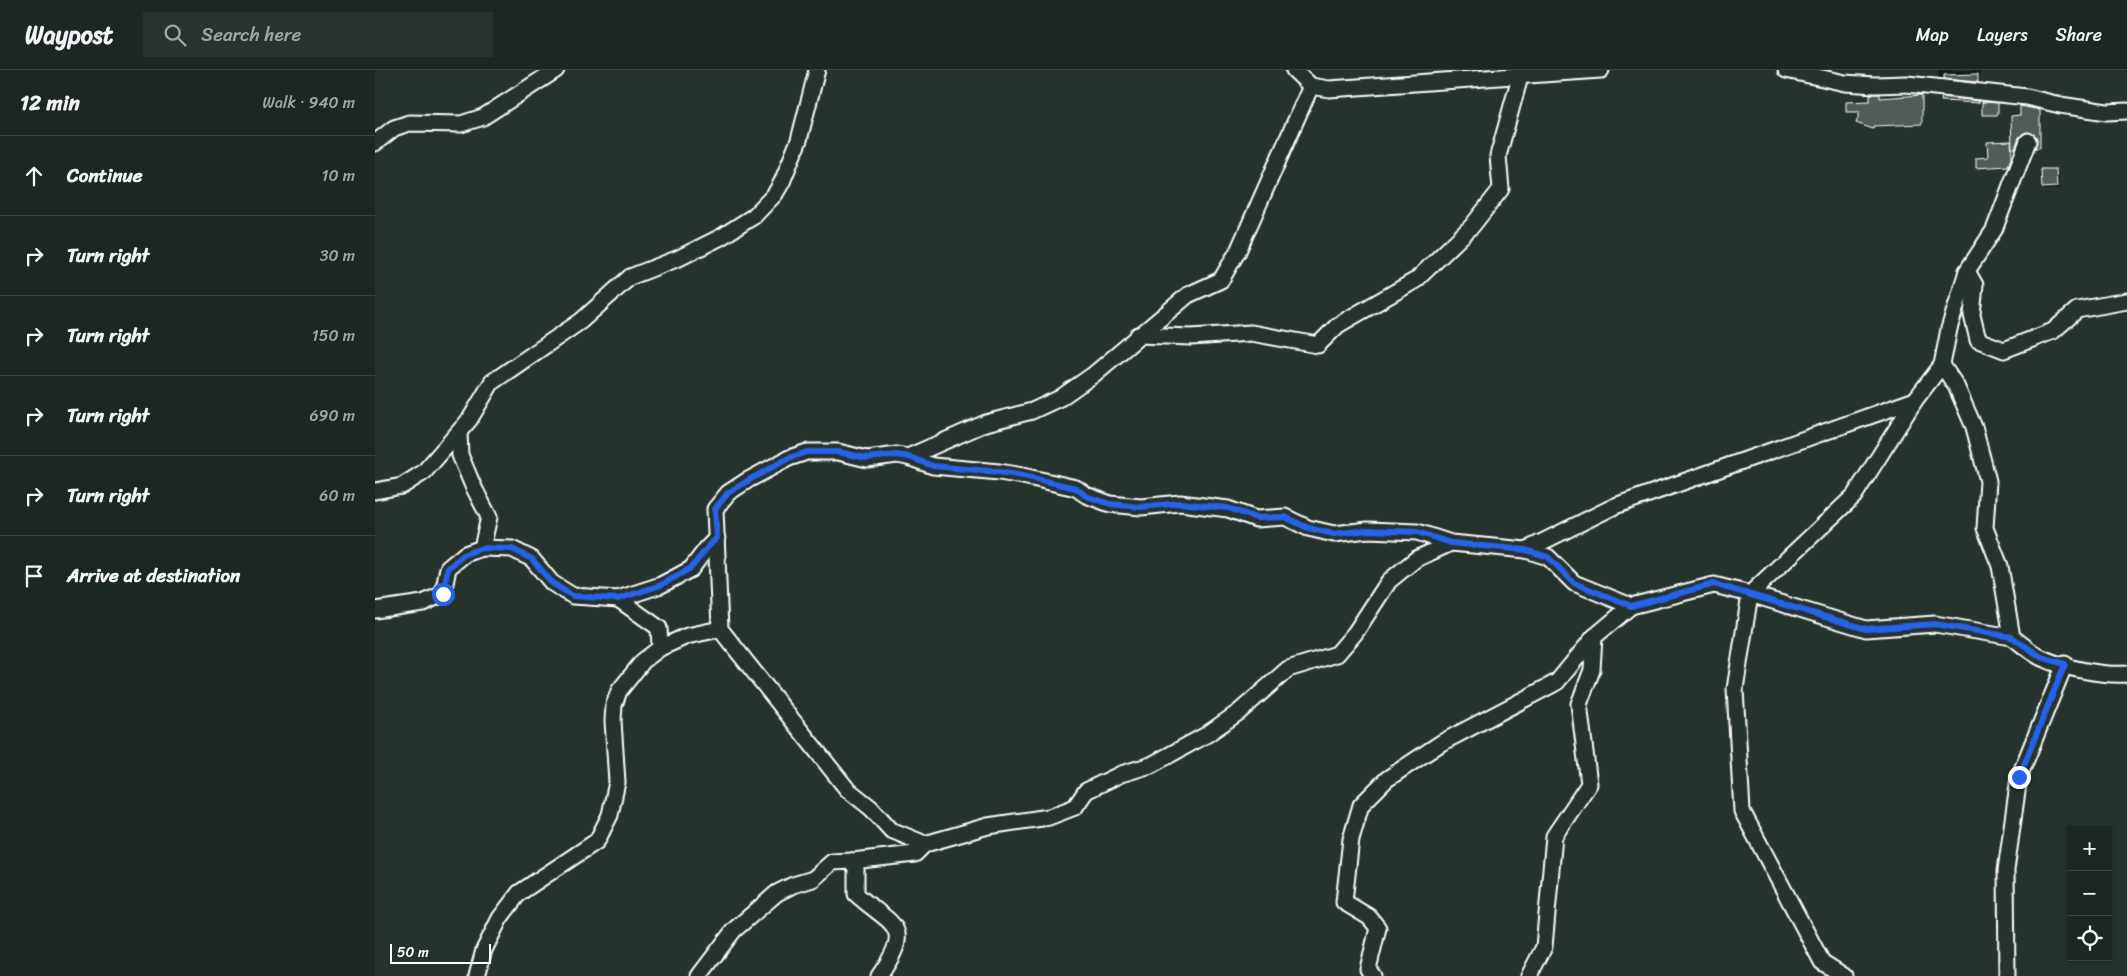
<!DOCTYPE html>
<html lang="en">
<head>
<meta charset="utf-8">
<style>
	:root { --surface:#1c2622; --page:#29322f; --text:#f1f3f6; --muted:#a0a5a5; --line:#3a4340 }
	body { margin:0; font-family:Sriracha,sans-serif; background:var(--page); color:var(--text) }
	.controls { position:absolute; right:15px; bottom:15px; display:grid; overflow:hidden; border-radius:0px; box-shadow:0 1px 4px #0004 }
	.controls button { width:45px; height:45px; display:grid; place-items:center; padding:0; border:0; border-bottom:1px solid var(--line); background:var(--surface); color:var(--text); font:25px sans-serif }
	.scale { position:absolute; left:15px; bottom:12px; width:101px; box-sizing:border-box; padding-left:5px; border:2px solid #fff; border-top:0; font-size:14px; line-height:18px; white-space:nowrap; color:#fff; -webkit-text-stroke:4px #26332d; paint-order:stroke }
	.stop { position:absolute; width:15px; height:15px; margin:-11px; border:4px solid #2563eb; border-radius:50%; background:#fff }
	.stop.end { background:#2563eb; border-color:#fff; box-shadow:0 1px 5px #0008 }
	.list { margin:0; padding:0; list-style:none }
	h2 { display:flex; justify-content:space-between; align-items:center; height:65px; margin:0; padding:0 20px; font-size:21px }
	h2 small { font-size:16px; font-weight:400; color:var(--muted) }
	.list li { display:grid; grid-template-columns:32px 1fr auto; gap:15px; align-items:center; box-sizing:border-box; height:80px; padding:0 20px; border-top:1px solid var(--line) }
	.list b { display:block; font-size:19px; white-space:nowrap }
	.list em { font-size:16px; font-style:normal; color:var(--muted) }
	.icon { flex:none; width:28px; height:28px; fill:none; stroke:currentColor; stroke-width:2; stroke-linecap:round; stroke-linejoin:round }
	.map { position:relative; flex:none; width:1752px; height:906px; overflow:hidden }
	header { display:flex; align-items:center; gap:30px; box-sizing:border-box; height:70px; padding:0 25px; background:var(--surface); border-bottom:1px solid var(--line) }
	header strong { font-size:24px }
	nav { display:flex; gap:28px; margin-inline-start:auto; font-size:18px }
	.search { width:350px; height:45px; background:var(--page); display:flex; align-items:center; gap:12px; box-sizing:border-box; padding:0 18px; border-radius:0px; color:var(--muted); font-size:19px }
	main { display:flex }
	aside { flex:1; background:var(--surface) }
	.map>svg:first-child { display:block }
	.shadow { fill:#0007 }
	.building { fill:#515c57; stroke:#fff }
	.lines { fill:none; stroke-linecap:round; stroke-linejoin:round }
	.minor-casing { stroke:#fff; stroke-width:19 }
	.minor { stroke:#26332d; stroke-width:15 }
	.route { stroke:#2563eb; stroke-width:6 }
</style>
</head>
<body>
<header>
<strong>Waypost</strong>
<div class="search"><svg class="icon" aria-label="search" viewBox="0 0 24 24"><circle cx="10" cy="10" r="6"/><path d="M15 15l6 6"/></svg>Search here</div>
<nav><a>Map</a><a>Layers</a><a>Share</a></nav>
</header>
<main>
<aside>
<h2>12 min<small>Walk · 940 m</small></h2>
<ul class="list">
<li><svg class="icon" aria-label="ahead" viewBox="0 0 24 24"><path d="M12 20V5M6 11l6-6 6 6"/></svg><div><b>Continue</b></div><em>10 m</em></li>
<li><svg class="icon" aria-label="right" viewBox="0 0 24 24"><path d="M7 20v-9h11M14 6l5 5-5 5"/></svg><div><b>Turn right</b></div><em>30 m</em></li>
<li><svg class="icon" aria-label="right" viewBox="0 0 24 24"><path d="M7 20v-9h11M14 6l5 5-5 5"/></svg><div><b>Turn right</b></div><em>150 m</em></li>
<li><svg class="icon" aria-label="right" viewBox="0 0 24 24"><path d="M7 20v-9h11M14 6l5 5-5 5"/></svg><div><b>Turn right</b></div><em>690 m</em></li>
<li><svg class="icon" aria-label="right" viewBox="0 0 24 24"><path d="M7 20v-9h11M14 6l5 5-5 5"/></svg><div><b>Turn right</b></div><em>60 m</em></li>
<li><svg class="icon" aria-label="arrive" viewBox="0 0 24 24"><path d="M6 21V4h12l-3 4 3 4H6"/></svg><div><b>Arrive at destination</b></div></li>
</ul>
</aside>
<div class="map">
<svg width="1752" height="906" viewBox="0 0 1752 906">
	<rect width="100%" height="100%" fill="#26332d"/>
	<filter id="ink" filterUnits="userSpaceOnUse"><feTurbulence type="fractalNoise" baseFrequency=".02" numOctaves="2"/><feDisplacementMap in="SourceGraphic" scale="10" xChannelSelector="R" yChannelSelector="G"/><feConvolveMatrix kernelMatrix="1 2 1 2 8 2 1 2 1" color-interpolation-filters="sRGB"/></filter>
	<g filter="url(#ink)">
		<g class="shadow">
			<polygon points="1563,0 1605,0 1605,14 1566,10 1563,7"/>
			<polygon points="1505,25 1506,29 1547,26 1548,54 1500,57 1499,60 1484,54 1486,43 1472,42 1496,33"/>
			<polygon points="1568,31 1603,32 1604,33 1582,33"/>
			<polygon points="1664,41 1666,79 1662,78 1664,70 1662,66 1654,62 1645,68 1641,79 1637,76 1638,88 1634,97 1603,98 1636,72 1638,74"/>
			<polygon points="1680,100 1683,103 1684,119 1670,120 1668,118"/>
		</g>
		<g class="building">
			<polygon points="1603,4 1603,12 1569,9 1569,5"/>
			<polygon points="1495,24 1505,24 1505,28 1547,25 1547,54 1499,56 1498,59 1481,53 1485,42 1471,42 1471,32 1495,31"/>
			<polygon points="1567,27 1604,31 1604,33 1566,31"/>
			<polygon points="1607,32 1623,33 1623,45 1607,45"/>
			<polygon points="1645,36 1665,40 1665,78 1660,78 1662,70 1661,66 1652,62 1644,67 1640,78 1637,78 1636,46 1645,45"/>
			<polygon points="1636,71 1637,86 1633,96 1601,98 1601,88 1613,87 1612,72"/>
			<polygon points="1666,99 1681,99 1682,117 1667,118"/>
		</g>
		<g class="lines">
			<g class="minor-casing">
				<g id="minor">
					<polyline points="919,0 936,16 954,19 1226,0"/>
					<polyline points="1411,0 1470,13 1500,15 1532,14 1652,27 1685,35 1732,42 1752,41"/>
					<polyline points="0,73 19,58 34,53 86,54 108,47 181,0"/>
					<polyline points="1592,201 1600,215 1597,245 1603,270 1629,280 1678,261 1702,240 1752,231"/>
					<polyline points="763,265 816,267 876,263 943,275 963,255 1041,210 1097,156 1126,119 1123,86 1145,7"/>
					<polyline points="1567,295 1574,259 1592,201 1619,160 1653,71"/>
					<polyline points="533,387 611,353 657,341 685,328 718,305 813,225 846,210 863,181 936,16"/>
					<polyline points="0,421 27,416 49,402 95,349 117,312 206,251 255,207 304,188 346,167 379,146 400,124 407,112 424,70 442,0"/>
					<polyline points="1076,473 1041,489 1014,511 980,563 962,584 913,599 864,642 831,665 776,695 746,704 711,721 700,737 674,747 613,756 550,774 516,760 496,738 472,719 345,559 340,439 353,423 373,410 414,388 432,382 463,382 492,389 522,385 533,387 558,396 624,402 648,406 701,418 711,425 735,434 766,437 805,433 853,439 881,449 910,447 933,458 959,464 993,460 1042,462 1076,473 1151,480 1240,436 1540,330"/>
					<polyline points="107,478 137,479 157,489 177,513 198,526 243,529 286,515 316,499 332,478 342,468"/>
					<polyline points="1151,480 1173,487 1199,513 1256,536 1339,515 1375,524 1360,619 1367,741 1447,892 1469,906"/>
					<polyline points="243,529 284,558 285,578"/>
					<polyline points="0,540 48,533 68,524 73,498 90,484 107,478 114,447 98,416 85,385 84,362"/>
					<path d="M1637 567 1560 554 1491 559 1375 524 1479 426 1540 330 1567 295 1581 316 1599 357 1613 411 1610 458 1625 496 1637 567C1647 574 1656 583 1667 588 1689 598 1728 606 1752 604"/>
					<polyline points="477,791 540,784 550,774"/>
					<polyline points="102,906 109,880 125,848 144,823 222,771 235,745 242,712 238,651 239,635 244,621 268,591 285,578 312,566 345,559"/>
					<path d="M324 906 359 860 402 823 418 815 438 809 457 792 477 791 481 799V824C516 856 541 854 504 906"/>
					<polyline points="998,906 993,899 1003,858 994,847 969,832 976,769 986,735 1012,709 1066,673 1182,612 1219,567"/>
					<polyline points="1154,906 1169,877 1179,766 1214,714 1204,634 1217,600 1219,567 1256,536"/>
					<polyline points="1632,906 1631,800 1644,707 1690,594"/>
				</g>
			</g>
			<use href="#minor" class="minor"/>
		</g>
	</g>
	<g class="lines" filter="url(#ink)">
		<polyline class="route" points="68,524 73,498 90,484 107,478 137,479 157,489 177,513 198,526 243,529 286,515 316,498 332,478 342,468 340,439 353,423 374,410 414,388 432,382 463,382 492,388 522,385 534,387 558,396 624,402 648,406 701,418 711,426 735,434 766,437 805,433 853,438 881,448 910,447 933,458 959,464 993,460 1042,462 1076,473 1151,480 1173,487 1199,513 1256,536 1339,514 1491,559 1560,554 1637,567 1666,587 1690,594 1644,707"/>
	</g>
</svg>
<div class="controls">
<button>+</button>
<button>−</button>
<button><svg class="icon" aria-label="locate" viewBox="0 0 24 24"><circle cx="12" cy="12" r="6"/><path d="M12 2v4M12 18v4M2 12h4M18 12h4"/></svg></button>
</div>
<div class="scale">50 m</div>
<div class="stop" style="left:68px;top:524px"></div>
<div class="stop end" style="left:1644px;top:707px"></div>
</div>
</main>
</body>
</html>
